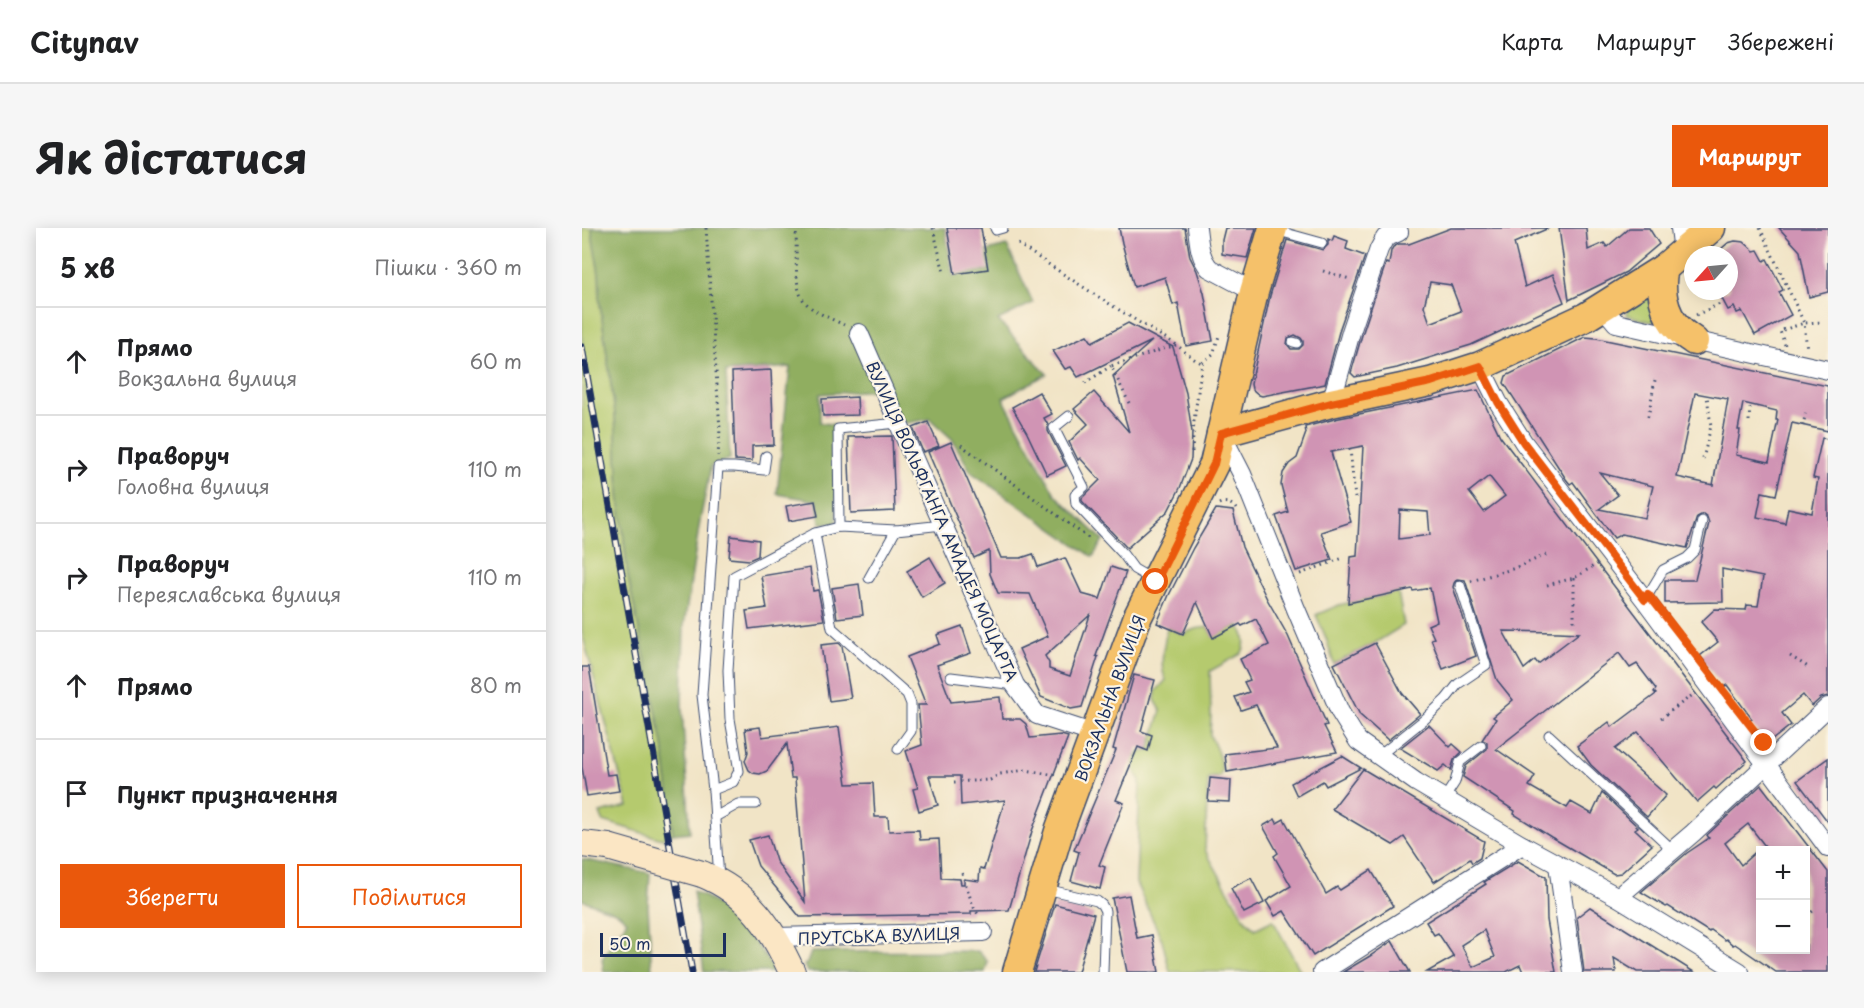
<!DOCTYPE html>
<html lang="uk">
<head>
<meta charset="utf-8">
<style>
	:root { --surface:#fff; --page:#f6f6f6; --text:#202124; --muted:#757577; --line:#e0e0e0; --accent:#ea580c }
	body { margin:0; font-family:"Playpen Sans",sans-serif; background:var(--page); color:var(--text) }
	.controls { position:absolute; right:18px; bottom:18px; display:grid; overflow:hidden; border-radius:0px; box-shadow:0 3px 15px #0003 }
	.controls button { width:54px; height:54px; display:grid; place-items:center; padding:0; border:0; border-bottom:2px solid var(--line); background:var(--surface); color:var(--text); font:30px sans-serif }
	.compass { position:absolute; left:1102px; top:18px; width:54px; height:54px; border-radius:50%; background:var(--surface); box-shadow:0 3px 15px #0003; rotate:243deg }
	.scale { position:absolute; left:18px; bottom:15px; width:126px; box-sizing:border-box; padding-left:6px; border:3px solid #1b2f5e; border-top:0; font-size:16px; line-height:21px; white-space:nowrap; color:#1b2f5e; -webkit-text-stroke:4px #fcf5e5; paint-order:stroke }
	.stop { position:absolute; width:18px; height:18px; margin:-14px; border:4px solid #ea580c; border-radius:50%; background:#fff }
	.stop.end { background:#ea580c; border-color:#fff; box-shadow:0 2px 6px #0008 }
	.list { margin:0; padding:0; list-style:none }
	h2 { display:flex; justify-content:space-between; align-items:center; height:78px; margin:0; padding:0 24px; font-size:26px }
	h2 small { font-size:20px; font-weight:400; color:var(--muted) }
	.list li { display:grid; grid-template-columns:39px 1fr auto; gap:18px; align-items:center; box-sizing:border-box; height:108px; padding:0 24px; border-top:2px solid var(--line) }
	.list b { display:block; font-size:22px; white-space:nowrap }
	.list p { margin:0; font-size:20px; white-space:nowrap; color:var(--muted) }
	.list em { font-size:20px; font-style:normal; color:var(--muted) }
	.actions { display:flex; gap:12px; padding:18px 24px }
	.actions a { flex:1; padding:14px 0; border:2px solid var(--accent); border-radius:0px; text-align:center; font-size:21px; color:var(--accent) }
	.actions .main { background:var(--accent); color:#fff }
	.icon { flex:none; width:33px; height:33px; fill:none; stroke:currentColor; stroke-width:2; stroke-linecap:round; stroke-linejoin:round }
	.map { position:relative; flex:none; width:1246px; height:744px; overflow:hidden; border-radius:0px }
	header { display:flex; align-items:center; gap:36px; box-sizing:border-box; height:84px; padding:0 30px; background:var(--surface); border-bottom:2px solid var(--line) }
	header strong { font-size:28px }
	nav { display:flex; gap:33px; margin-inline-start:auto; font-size:21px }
	.intro { display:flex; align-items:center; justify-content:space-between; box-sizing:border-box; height:144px; padding:0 36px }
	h1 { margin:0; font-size:42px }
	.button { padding:15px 27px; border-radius:0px; background:var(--accent); color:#fff; font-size:21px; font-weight:700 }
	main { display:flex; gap:36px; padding:0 36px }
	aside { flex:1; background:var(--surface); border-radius:0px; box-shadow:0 3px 15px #0003 }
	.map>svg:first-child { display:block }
	.green { fill:#b5ca6e; stroke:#687c66; stroke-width:1.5 }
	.forest { fill:#90ae61; stroke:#566e60; stroke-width:1.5 }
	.building { fill:#d094b4; fill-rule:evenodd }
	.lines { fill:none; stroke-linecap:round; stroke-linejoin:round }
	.lane-casing { stroke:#3b4a6e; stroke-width:11 }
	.street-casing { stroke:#3b4a6e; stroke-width:20 }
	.secondary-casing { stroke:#3b4a6e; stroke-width:28 }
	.primary-casing { stroke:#3b4a6e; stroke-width:31 }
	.path { stroke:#3b4a6e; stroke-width:3; stroke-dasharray:1.5 4.5; stroke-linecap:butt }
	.lane { stroke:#fff; stroke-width:9 }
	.street { stroke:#fff; stroke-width:18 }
	.secondary { stroke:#fbe6c4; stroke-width:26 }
	.primary { stroke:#f5c16b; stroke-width:28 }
	.rail-casing { stroke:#1b2f5e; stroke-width:7 }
	.rail { stroke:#fcf5e5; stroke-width:4.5; stroke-dasharray:14; stroke-linecap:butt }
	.secondary-bridge-casing { stroke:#3b4a6e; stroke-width:28; stroke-linecap:butt }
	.secondary-bridge { stroke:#fbe6c4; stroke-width:26 }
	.route { stroke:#ea580c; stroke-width:8 }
	.labels { text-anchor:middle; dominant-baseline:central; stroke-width:4.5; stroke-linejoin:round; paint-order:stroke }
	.street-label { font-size:16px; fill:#1b2f5e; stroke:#fcf5e5 }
</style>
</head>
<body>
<header>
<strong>Citynav</strong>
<nav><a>Карта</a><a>Маршрут</a><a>Збережені</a></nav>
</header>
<div class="intro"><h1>Як дістатися</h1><a class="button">Маршрут</a></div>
<main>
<aside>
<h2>5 хв<small>Пішки · 360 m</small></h2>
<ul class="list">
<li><svg class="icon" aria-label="ahead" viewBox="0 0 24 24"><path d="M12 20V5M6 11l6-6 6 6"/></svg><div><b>Прямо</b><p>Вокзальна вулиця</p></div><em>60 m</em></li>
<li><svg class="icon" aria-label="right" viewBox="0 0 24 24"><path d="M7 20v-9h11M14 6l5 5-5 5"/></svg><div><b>Праворуч</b><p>Головна вулиця</p></div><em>110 m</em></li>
<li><svg class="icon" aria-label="right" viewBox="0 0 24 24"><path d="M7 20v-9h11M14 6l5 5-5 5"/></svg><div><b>Праворуч</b><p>Переяславська вулиця</p></div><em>110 m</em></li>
<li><svg class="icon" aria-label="ahead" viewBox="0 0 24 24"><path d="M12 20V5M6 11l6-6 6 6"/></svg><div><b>Прямо</b></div><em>80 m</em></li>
<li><svg class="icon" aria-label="arrive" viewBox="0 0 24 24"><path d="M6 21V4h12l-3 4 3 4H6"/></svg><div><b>Пункт призначення</b></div></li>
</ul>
<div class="actions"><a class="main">Зберегти</a><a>Поділитися</a></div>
</aside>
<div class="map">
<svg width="1246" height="744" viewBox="0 0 1246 744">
	<rect width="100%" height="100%" fill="#fcf5e5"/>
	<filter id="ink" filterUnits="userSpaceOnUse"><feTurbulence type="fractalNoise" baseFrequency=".0167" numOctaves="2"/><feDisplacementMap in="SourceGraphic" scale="12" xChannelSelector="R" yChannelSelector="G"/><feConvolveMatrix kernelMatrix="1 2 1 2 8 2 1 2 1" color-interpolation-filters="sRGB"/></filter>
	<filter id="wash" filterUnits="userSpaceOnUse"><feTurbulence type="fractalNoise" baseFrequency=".008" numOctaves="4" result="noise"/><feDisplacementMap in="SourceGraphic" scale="24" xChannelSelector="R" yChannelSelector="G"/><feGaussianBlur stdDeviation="1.35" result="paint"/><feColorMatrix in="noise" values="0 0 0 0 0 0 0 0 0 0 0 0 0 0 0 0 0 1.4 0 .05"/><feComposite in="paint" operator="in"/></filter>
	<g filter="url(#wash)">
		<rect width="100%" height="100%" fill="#f1e4c6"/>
		<g class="green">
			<path d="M0 0H10C11 25 20 42 17 68L33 186 37 265 46 349 81 515 88 572 91 606 80 611 21 593 18 585 46 578 0 405Z"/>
			<polygon points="1067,65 1077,93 1068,94 1045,87 1045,80"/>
			<polygon points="816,364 822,397 793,415 752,436 744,410 734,387 757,377"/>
			<path d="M656 397C663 405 665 417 659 426L628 443 629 488 628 507 636 525 639 537 640 543 637 549 626 550 623 622 662 690 673 701 691 692 719 744H588L580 712 554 655 558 552C550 542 549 534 557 524L567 523 579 482 573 472 574 463 584 452C576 437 583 416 585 399L601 406 613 401 626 399 631 409Z"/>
		</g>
		<g class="forest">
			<path d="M10 0H363L371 48 408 42 405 23 425 18 451 75 416 92 465 146 421 170 473 266 521 312 511 329 389 244 370 211 348 191 325 195 303 188 296 162 238 166V195L251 196 255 296 238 295 235 273 195 266 208 139 144 144 148 231 129 238 118 293 102 398 100 479 108 604 91 606 88 572 81 515 46 349 37 265 33 186 17 68C20 42 11 25 10 0Z"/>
			<polygon points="0,631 68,645 66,678 70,744 22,744 20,731 45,693 36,685 0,672"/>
			<path d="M111 663C148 679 172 710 193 744H122Z"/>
			<polygon points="396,723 406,734 403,744 225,744 222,737 225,735 229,724"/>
		</g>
		<g id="blocks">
			<g class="building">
				<polygon points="365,0 399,0 406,41 373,46"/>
				<polygon points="537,0 603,0 608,29 615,43 622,65 631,113 604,118 596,75 591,77 583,49 552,59 540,15"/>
				<polygon points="643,0 674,0 665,30 640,26 640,12"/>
				<path d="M869 0H967L932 15 943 59 971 46 982 74 889 117 815 140 773 149 769 145 780 107 804 35 807 36 809 23 811 19 817 16H827ZM848 54 869 57 879 83 848 95 842 78Z"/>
				<polygon points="977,0 1004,0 1006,22 1022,15 1025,19 1047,0 1067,0 1077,16 1044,44 987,72"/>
				<polygon points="1197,0 1246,0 1246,64 1227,69 1218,23"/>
				<path d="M752 8 766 13 764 21 783 28 758 100 743 156 680 168 677 167 670 161 669 156 688 68 705 12 741 22 746 17V11L750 13ZM713 107 719 110 721 113V117L717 121H709L705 116 706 110Z"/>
				<polygon points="1153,13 1162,14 1172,23 1176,22 1182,33 1185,31 1201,62 1197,64 1209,87 1173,107 1160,83 1155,85 1152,79 1146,82 1137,65 1147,63 1147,27 1132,27 1146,15"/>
				<polygon points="546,95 591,119 604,165 610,204 609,231 598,260 586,283 545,320 500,273 500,270 518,252 498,230 496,232 487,214 506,196 492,181 512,164 547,204 531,148 570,113 496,149 489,139 483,141 471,123 505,107 510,114"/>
				<path d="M1003 109 1014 110 1246 158V203L1210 195 1194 267 1180 264 1175 289 1203 295 1206 280 1230 285 1236 251 1231 250 1240 210 1246 211V468L1239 470 1230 478 1221 467 1200 485 1209 497 1185 516 1167 493 1170 491 1145 457 1141 459 1118 428 1136 414 1119 394 1133 381 1164 382 1165 377 1176 378 1181 349 1140 341 1141 374 1083 375V352H1113L1127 295 1125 289 1121 286 1115 289 1105 320 1040 306 1032 310 991 254 988 256 984 251 922 155 924 148ZM1113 165 1146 171 1131 257 1095 249ZM1161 175 1195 183 1194 192H1196L1187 234 1154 227 1158 202H1156ZM1018 245 1071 258 1063 290 1017 281 1036 267Z"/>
				<polygon points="189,142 192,217 170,218 170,233 153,232 150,144"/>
				<path d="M896 162 918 208 1165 533 1134 561 1132 559 1115 574 1056 504 1033 521 1084 567 1065 589 1009 537 995 518 1027 494 1030 499 1074 466 1072 464 1074 461 1055 436 1048 440 1037 425 914 521 953 548 947 558 985 580 989 574 1010 586 1020 565 1056 599 1053 601 1070 617 1039 645 1032 646 969 609 932 586 933 583 881 549 884 538 905 521V514L900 512 914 491 911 489 931 472 915 452 883 352 875 351 872 355 871 359 894 428 861 441 849 411 852 410 846 397 855 393 848 360 831 363 830 361 766 375 769 329 775 328 781 218 749 224 769 294 739 304 750 332 714 343 694 288 706 284 699 257 701 245 707 236 715 230 724 205 723 199 753 191ZM907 248 923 268 902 284 887 264ZM818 282 846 284 848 307 817 311ZM921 403 977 404 997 405 956 436 953 432 942 441Z"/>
				<polygon points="457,164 470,186 462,190 466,197 466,203 484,238 465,247 445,205 430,179"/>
				<polygon points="275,169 276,187 241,188 240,171"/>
				<polygon points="346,194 357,218 341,224 331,200"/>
				<polygon points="310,208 313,283 269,285 266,209"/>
				<path d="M369 214 419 330H439L451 326 456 339 483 330 500 366 518 371 529 339 544 344 514 428 516 429 500 479 489 481 459 469 437 421 466 408 448 366 416 365 408 346 407 323 392 330 346 224ZM508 387 488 448 467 441V435L463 428Z"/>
				<polygon points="233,273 236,288 207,293 204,278"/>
				<polygon points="634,281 651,283 660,319 685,371 706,408 745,497 742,498 755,524 645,544 643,526 695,520 674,477 659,482 653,469 667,464 662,454 668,452 658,431 687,417 674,391 660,398 658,396 631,410 615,374 601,406 575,395 587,367 611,320"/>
				<polygon points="149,308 177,312 176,328 167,332 147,330"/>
				<polygon points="348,329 363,355 340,369 325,343"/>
				<polygon points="228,340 231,363 236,362 242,392 167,401 164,383 185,380 179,348"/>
				<polygon points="277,356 281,387 255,390 250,360"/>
				<polygon points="380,398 389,425 355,437 369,474 418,469 420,491 438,491 444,496 448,510 479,507 486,509 450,603 427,682 389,683 389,686 218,689 176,638 167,612 186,607 194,633 223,674 213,550 209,550 205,516 185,543 178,546 171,545 167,542 163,533 166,524 163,501 178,499 180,509 257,499 265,556 291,555 293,589 306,589 307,603 337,602 338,612 357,611 359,650 378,651 379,656 382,656 382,651 397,653 398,640 402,641 423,572 379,577 378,548 347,548 356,577 337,583 331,561 336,560 324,523 340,517 336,477 344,477 325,429 358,416 355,407"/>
				<polygon points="257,415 260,418 269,470 247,473 239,417"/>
				<polygon points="793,415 820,465 838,486 806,512 778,487 752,436"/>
				<polygon points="0,439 7,439 25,547 34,546 37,563 5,568 0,539"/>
				<polygon points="552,447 573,452 559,503 570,507 566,523 556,519 534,572 542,575 517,637 523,639 518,661 489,653 497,624 492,622 534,522 531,521"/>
				<polygon points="847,497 868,519 871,516 880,524 872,532 869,542 863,537 856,543 818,520"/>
				<polygon points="760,528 779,540 744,558 741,553 715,568 709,555"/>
				<polygon points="1246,530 1246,594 1215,553"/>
				<polygon points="781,541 902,613 898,630 890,635 888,631 852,654 822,609 811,617 750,581"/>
				<polygon points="628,550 649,552 648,574 626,573"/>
				<path d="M1179 557 1246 644V744H1194L1153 716 1151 717 1144 711 1143 712 1129 702 1127 704 1086 678 1084 679 1059 664 1105 625 1127 610 1125 607ZM1166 596 1186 622H1224V722H1179V619L1159 637 1143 615Z"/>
				<polygon points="693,591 695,595 702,591 744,666 755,659 758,662 789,642 811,678 731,728 702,683 693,688 684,673 709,658 692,628 696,625 681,598"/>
				<path d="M936 633 964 649 965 692 974 744H941L938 737 924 744H845L872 729 856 705 852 707 844 694 904 656 902 654ZM902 702 913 729 891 739 879 717Z"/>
				<polygon points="669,650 682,675 662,685 649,660"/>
				<polygon points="547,667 555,710 570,707 577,744 545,744 530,670"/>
				<polygon points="473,676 512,686 496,744 452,744"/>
				<polygon points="1008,679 1112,744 1055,744 1032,730 1034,744 1002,744 995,689"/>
				<polygon points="810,713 828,744 761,744 788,728"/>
			</g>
		</g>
	</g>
	<g filter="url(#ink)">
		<use href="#blocks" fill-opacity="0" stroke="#3b4a6e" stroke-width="1.5"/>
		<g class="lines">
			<g class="lane-casing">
				<g id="lane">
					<polyline points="413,0 414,2 421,0"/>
					<polyline points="693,2 740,15"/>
					<polyline points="711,114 715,115"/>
					<polyline points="487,188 472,200 502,259 493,267 494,276 541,326 552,341 571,352"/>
					<polyline points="257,299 256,201 316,195"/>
					<polyline points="287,350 314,302"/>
					<polyline points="1063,372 1081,342 1105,330 1113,322 1120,293"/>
					<polyline points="369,449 433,457"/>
					<polyline points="967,507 1091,622"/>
					<polyline points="316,521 329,503 329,476 325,466 250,400 233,305 257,299 314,302 361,297"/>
					<polyline points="797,528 843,491 864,471 876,456 904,437 878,357"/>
					<polyline points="131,562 151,554 157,543 148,491 146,442 152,348 233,305"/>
					<polyline points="862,571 873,554 878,534 899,518"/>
					<polyline points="133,589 156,576 174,576"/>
					<polyline points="137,651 131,562 120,467 136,239 152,239 182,242 184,228"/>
					<polyline points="464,661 515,673 520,677 523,683 521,744"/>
				</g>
			</g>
			<g class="street-casing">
				<g id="street">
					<path d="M615 0C617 14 617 28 627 40L672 64"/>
					<polyline points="1098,0 1101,24"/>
					<polyline points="1020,78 1034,95 1246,142"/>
					<polyline points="277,105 361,297 433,457 455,487 513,506"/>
					<polyline points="898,138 916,174 942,215 1063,372 1246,620"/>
					<polyline points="749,175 769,104 797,21 803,10 817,4"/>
					<polyline points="639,205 660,246 714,381 758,484 776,513 834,554 940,617 1036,669 1158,744"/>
					<polyline points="976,637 991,744"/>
					<polyline points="1036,669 1111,605 1246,479"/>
					<polyline points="193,709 401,704"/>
					<polyline points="740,744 940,617"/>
				</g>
			</g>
			<g class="secondary-casing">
				<g id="secondary">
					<polyline points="0,616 26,619"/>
					<path d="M120 646C167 665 190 700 210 744"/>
				</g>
			</g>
			<g class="primary-casing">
				<g id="primary">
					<path d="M1082 40C1077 60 1081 86 1097 101 1101 106 1107 109 1112 113"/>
					<polyline points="639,205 749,175 848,154 898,138 1004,89 1082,40 1129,0"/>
					<polyline points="435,744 478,600 556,388 632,236 672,64 691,0"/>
				</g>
			</g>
			<g class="path">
				<polyline points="124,0 138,201 136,228"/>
				<path d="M214 0C215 16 212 54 219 68 226 83 249 90 262 97"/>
				<polyline points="351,0 362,45"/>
				<polyline points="1178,0 1222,95 1225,122"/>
				<path d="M436 16C487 50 537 83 590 114 600 120 609 131 620 135"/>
				<polyline points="741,43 768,51"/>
				<polyline points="1114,87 1140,75"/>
				<polyline points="1203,117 1198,103 1222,95 1241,94"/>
				<polyline points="503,155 529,138"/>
				<polyline points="547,175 529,138 594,117"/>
				<polyline points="1066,189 1073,152"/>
				<polyline points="1167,193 1168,177"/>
				<polyline points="1221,198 1224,183"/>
				<polyline points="379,217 509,312"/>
				<polyline points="768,221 773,270"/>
				<polyline points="610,224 612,193 620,135 631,126 638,105"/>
				<polyline points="1121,231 1129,198 1125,168"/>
				<path d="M637 276C643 273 650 275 654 281"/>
				<polyline points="718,346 761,330"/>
				<polyline points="992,350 992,398"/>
				<polyline points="889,353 930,341 964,327"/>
				<polyline points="965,357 992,350 1015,336"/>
				<polyline points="1208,428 1226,439"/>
				<polyline points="1079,490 1112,466"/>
				<polyline points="372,554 408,552 418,546 443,542 473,547"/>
				<polyline points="380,645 391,678 397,688"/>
				<polyline points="1225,688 1231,683"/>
			</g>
			<use href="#lane" class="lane"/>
			<use href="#street" class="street"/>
			<use href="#secondary" class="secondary"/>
			<use href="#primary" class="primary"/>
			<g class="rail-casing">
				<polyline id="rail" points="0,119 110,744"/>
			</g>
			<use href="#rail" class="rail"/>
			<g class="secondary-bridge-casing">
				<polyline id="secondary-bridge" points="26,619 120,646"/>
			</g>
			<use href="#secondary-bridge" class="secondary-bridge"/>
		</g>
	</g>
	<g class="lines" filter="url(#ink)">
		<polyline class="route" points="574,354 632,236 639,205 749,175 849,154 898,138 916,174 942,215 1063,372 1066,366 1182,515"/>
	</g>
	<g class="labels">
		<g class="street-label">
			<text transform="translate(361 293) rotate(66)">ВУЛИЦЯ ВОЛЬФГАНГА АМАДЕЯ МОЦАРТА</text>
			<text transform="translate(527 470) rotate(-70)">ВОКЗАЛЬНА ВУЛИЦЯ</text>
			<text transform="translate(297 707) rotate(-2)">ПРУТСЬКА ВУЛИЦЯ</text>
		</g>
	</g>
</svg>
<div class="controls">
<button>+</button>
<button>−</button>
</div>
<svg class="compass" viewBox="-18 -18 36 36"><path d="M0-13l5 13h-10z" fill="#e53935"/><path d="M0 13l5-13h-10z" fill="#757577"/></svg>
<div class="scale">50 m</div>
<div class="stop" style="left:574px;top:354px"></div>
<div class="stop end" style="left:1182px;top:515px"></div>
</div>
</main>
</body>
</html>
